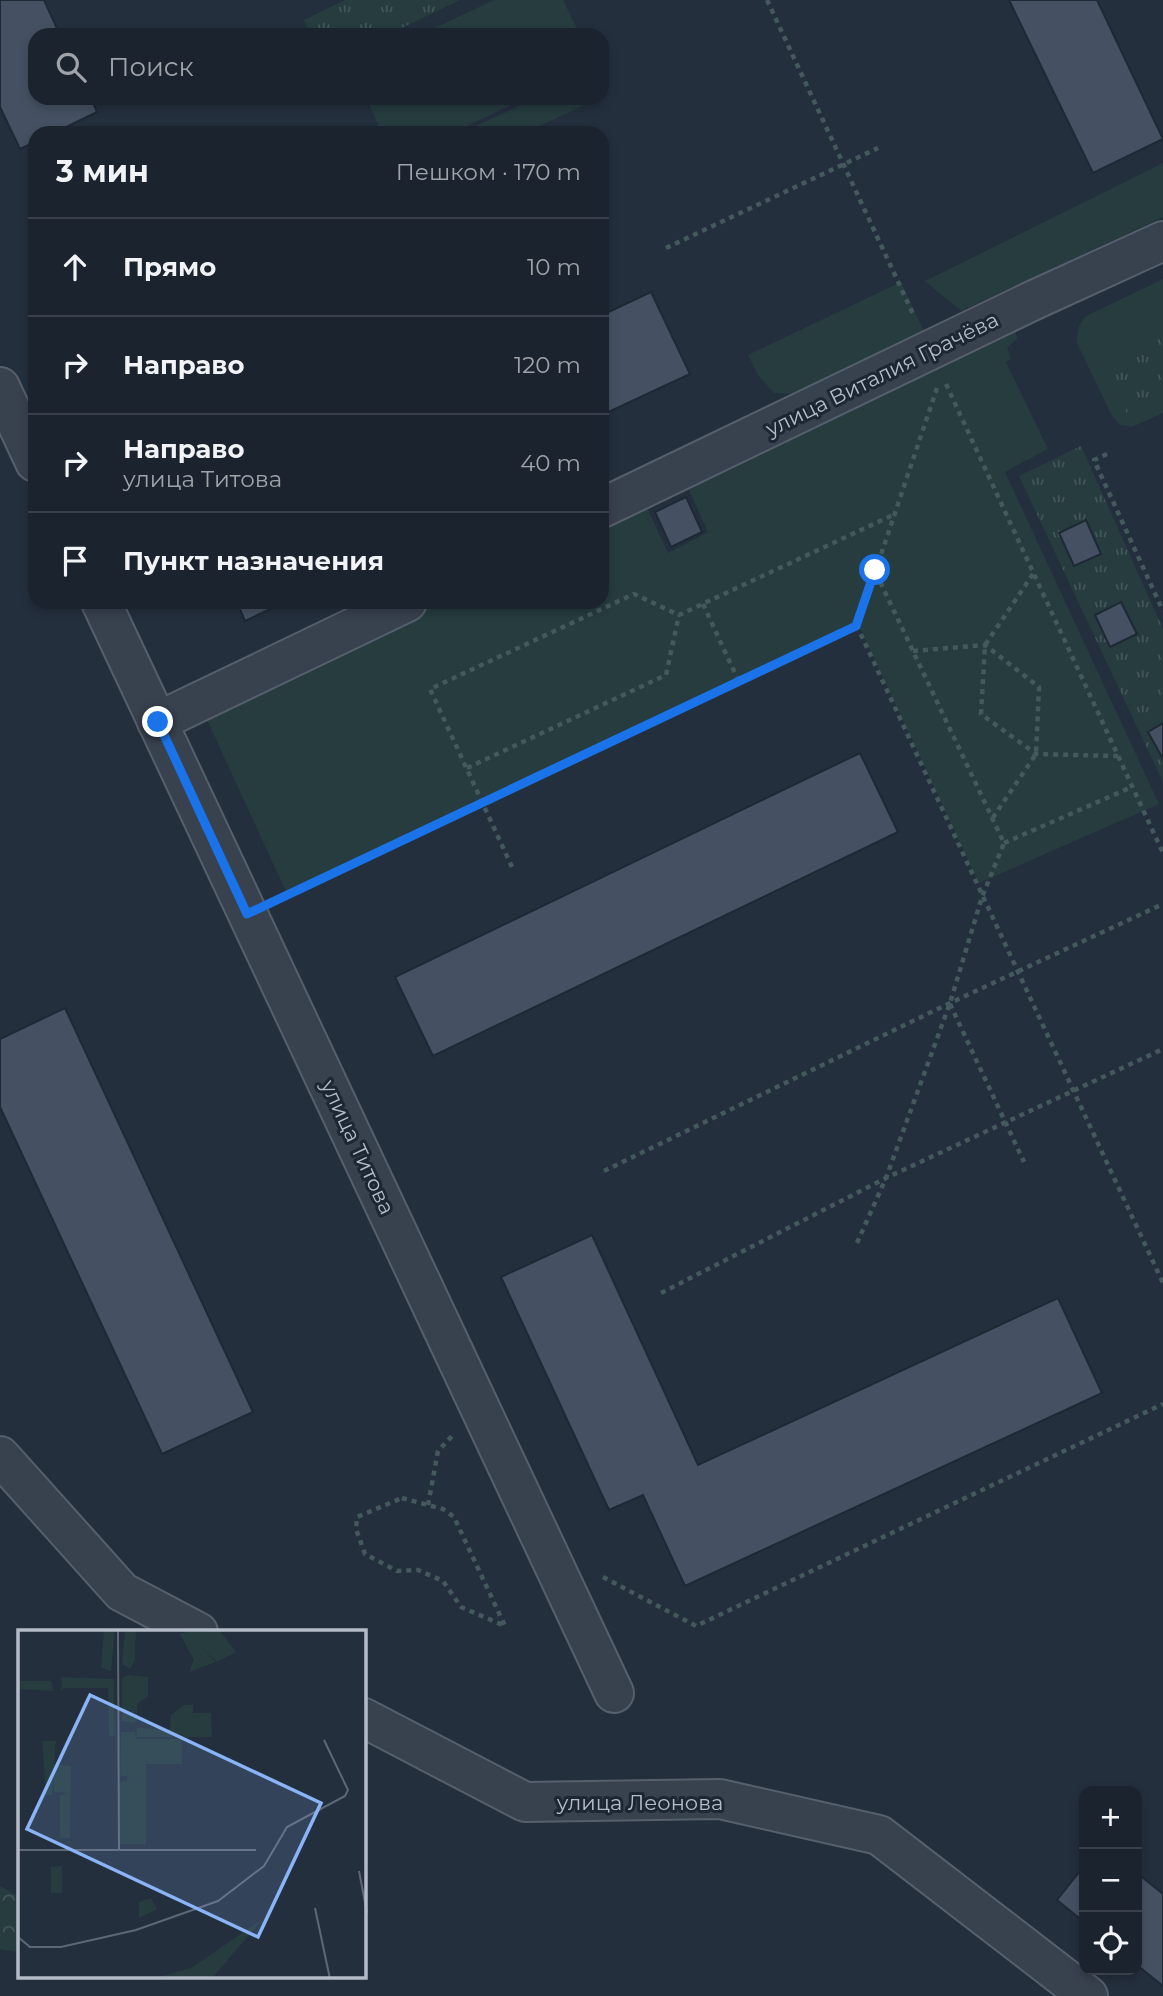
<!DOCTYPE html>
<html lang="ru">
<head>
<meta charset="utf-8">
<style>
	:root { --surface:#1b232e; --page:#282f3a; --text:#f1f3f6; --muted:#a0a4aa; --line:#39404a }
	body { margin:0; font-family:Montserrat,sans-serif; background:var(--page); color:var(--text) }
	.controls { position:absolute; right:21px; bottom:21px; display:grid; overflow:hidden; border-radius:14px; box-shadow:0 4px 10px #0003 }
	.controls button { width:63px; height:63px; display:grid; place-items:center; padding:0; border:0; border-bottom:2px solid var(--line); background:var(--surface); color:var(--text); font:35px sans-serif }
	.stop { position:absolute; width:21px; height:21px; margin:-16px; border:5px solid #1a73e8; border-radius:50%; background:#fff }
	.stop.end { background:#1a73e8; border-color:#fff; box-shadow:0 2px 7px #0008 }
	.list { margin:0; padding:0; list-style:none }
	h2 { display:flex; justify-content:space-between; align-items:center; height:91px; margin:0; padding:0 28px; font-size:30px }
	h2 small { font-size:23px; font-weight:400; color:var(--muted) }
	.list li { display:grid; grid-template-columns:46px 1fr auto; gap:21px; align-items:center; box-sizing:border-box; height:98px; padding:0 28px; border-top:2px solid var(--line) }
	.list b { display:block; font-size:26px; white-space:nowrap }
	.list p { margin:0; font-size:23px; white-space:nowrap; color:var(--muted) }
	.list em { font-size:23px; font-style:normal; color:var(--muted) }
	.icon { flex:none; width:38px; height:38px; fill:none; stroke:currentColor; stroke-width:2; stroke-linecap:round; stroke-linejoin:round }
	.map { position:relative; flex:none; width:1163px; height:1996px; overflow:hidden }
	.search { position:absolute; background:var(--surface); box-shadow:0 4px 10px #0003; left:28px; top:28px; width:581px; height:77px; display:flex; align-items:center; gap:18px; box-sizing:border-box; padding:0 24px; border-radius:21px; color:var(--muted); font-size:26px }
	.panel { position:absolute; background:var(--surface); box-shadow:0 4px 10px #0003; left:28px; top:126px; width:581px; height:483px; border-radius:21px }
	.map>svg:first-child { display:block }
	.grass { fill:#263c3f }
	.forest { fill:url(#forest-crowns) }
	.park { fill:url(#park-tufts) }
	.building { fill:#455162; stroke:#1f2835; stroke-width:2 }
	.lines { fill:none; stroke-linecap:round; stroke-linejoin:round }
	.minor-casing { stroke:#565f6c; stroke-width:42 }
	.path { stroke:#44595c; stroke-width:4.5; stroke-dasharray:5 5; stroke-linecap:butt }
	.minor { stroke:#38414e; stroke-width:38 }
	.route { stroke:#1a73e8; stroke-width:9 }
	.labels { text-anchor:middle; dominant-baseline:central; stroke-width:6; stroke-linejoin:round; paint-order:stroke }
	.street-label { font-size:21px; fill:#b4bcc9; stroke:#1d2633 }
	.inset-road { fill:none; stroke:#5e6776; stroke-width:2 }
	.view { fill:#8ab4f8; fill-opacity:0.15; stroke:#8ab4f8; stroke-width:3.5 }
	.inset-edge { fill:none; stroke:#b4bcc9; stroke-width:3.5 }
</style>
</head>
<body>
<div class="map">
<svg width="1163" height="1996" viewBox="0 0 1163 1996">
	<defs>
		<pattern id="forest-crowns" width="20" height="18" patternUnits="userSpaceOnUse" patternTransform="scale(1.75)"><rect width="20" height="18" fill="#263c3f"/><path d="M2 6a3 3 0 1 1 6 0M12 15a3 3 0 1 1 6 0" fill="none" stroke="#435659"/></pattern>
		<pattern id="park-tufts" width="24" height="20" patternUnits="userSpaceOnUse" patternTransform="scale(1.75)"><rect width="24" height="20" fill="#263c3f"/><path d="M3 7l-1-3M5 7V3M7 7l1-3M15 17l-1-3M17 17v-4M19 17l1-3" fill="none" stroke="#435659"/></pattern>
	</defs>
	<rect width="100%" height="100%" fill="#242f3e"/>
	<g class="grass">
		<polygon points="494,0 563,0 580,35 420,35"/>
		<polygon points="366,98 526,98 452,133 382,133"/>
		<polygon points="536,98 595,98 596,100 524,133 461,133"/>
		<polygon points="1163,163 1163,217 961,311 925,281"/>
		<path d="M1163 279V413L1132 427 1120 425 1112 416 1077 343C1077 331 1078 324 1086 316Z"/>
		<polygon points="901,282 926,336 796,394 774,393 758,375 748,355"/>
		<polygon points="1015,332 1018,338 1007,348 1011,359 1006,362 1048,449 1005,472 1159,804 979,883 860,628 288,896 202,709 414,602 602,602 602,515 642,497 668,553 708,532 685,481 815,427"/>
	</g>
	<polygon class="forest" points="0,1886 19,1897 19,1952 0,1949"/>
	<g class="park">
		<polygon points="345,0 460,0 387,35 311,35 304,20"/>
		<polygon points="1163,337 1163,406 1130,421 1105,363"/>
		<polygon points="1081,446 1163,629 1163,782 1019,476"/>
	</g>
	<g class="building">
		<polygon points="0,0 44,0 60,35 35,35 35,98 91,98 97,112 54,133 35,133 35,142 20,149 0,107"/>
		<polygon points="1009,0 1097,0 1163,139 1093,173"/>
		<polygon points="651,292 690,374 602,415 602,315"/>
		<polygon points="686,497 702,532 671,547 655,512"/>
		<polygon points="1086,520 1101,554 1074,566 1059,533"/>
		<polygon points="237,602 285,602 245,621"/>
		<polygon points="1121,602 1137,634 1110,647 1095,615"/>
		<polygon points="1163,723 1163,759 1148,732"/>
		<polygon points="860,753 898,832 433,1056 395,977"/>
		<polygon points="65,1008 253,1412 162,1454 0,1107 0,1039"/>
		<polygon points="592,1235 698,1465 1058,1298 1102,1393 685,1586 643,1495 609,1510 501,1277"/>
		<polygon points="1084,1866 1084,1922 1057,1900"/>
		<polygon points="1137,1873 1163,1894 1163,1986 1137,1965"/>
	</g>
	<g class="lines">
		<g class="minor-casing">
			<g id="minor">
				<polyline points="0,387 35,462"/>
				<polyline points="602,508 1034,300 1163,241"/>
				<polyline points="101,602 614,1693"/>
				<polyline points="157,722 407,602"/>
				<polyline points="0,1456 122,1592 198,1632"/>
				<polyline points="364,1718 525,1802 720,1799 879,1835 1088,1996"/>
			</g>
		</g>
		<g class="path">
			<polyline points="767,0 914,316"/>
			<polyline points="666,248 878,148"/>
			<polyline points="946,384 1163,853"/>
			<polyline points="937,388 857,626 1163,1283"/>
			<polyline points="1107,454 1094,460 1163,611"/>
			<polyline points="1033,574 985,645 981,714 1036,754 1118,756"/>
			<polyline points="703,604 739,682"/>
			<polyline points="913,651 985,645 1039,687 1036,754 992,819"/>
			<polyline points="467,768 666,675 679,615"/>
			<polyline points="1004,843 1132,787"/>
			<polyline points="512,867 430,689 634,594 679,615 893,515"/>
			<polyline points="281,898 857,626"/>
			<polyline points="950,1004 1024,1162"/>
			<polyline points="604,1171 950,1003 1163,904"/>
			<polyline points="857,1243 886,1178 950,1003 982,897 1004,843 875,571"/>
			<polyline points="661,1293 886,1178 1163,1049"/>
			<polygon points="402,1498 443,1509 454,1517 505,1626 461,1607 443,1581 418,1570 397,1571 365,1554 356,1529 357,1517"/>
			<polyline points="428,1505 438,1451 453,1435"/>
			<polyline points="603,1577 696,1626 1163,1404"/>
		</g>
		<use href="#minor" class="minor"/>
	</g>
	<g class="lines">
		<polyline class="route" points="158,722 247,914 856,626 875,570"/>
	</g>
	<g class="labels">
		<g class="street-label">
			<text transform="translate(882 374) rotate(-26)">улица Виталия Грачёва</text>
			<text transform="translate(358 1147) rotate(65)">улица Титова</text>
			<text x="640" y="1802">улица Леонова</text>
		</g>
	</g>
	<g transform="translate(18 1630)">
		<rect width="348" height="348" fill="#242f3e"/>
		<path d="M86 0H97L93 41 83 38ZM107 0H118L117 30 112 39 104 34ZM165 0H209L202 1 218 22 199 32ZM110 45 130 47V66L120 73 117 93 104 91V48ZM44 47 96 49 97 105 91 107 90 58H46L43 61ZM0 51H33L35 61 0 59ZM103 102H117L118 109H164V134H128V214H102L101 152 109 151V146H102ZM35 134 53 136 52 208H42V165L49 163 36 162Z" fill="#263c3f"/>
		<path d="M161 3H169L198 32 171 42 176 30ZM246 288 194 348H137L173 338Z" fill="#263c3f"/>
		<path d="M112 54H129V67L119 73V91H111ZM166 75H175V83H193L194 107H119V98L152 99 153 85ZM24 111H38L34 165H28ZM44 236V263H33V237ZM133 268 139 279 121 288V272Z" fill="#263c3f"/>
		<path class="inset-road" d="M100 0 101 220M0 220H238M341 241 349 283M297 278 312 349M0 307 12 317H43L118 300 200 271 246 236 269 197 327 166 330 160 306 110"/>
		<path class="view" d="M72 65 303 173 240 307 9 199Z"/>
		<rect width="348" height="348" class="inset-edge"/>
	</g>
</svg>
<div class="controls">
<button>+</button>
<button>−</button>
<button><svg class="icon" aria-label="locate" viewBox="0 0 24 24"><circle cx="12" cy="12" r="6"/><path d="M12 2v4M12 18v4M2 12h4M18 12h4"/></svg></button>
</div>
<div class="stop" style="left:875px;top:570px"></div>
<div class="stop end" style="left:158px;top:722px"></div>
<div class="search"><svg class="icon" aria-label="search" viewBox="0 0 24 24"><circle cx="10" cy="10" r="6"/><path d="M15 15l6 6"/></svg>Поиск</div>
<section class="panel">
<h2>3 мин<small>Пешком · 170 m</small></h2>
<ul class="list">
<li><svg class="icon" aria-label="ahead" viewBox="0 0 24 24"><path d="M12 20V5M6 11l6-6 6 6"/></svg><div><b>Прямо</b></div><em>10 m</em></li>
<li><svg class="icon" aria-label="right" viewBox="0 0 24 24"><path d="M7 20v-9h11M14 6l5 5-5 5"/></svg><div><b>Направо</b></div><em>120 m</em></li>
<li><svg class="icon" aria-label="right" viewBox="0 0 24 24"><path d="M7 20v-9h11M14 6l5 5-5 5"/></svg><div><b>Направо</b><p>улица Титова</p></div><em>40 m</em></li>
<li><svg class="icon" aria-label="arrive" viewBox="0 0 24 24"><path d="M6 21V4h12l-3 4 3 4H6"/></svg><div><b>Пункт назначения</b></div></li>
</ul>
</section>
</div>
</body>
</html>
